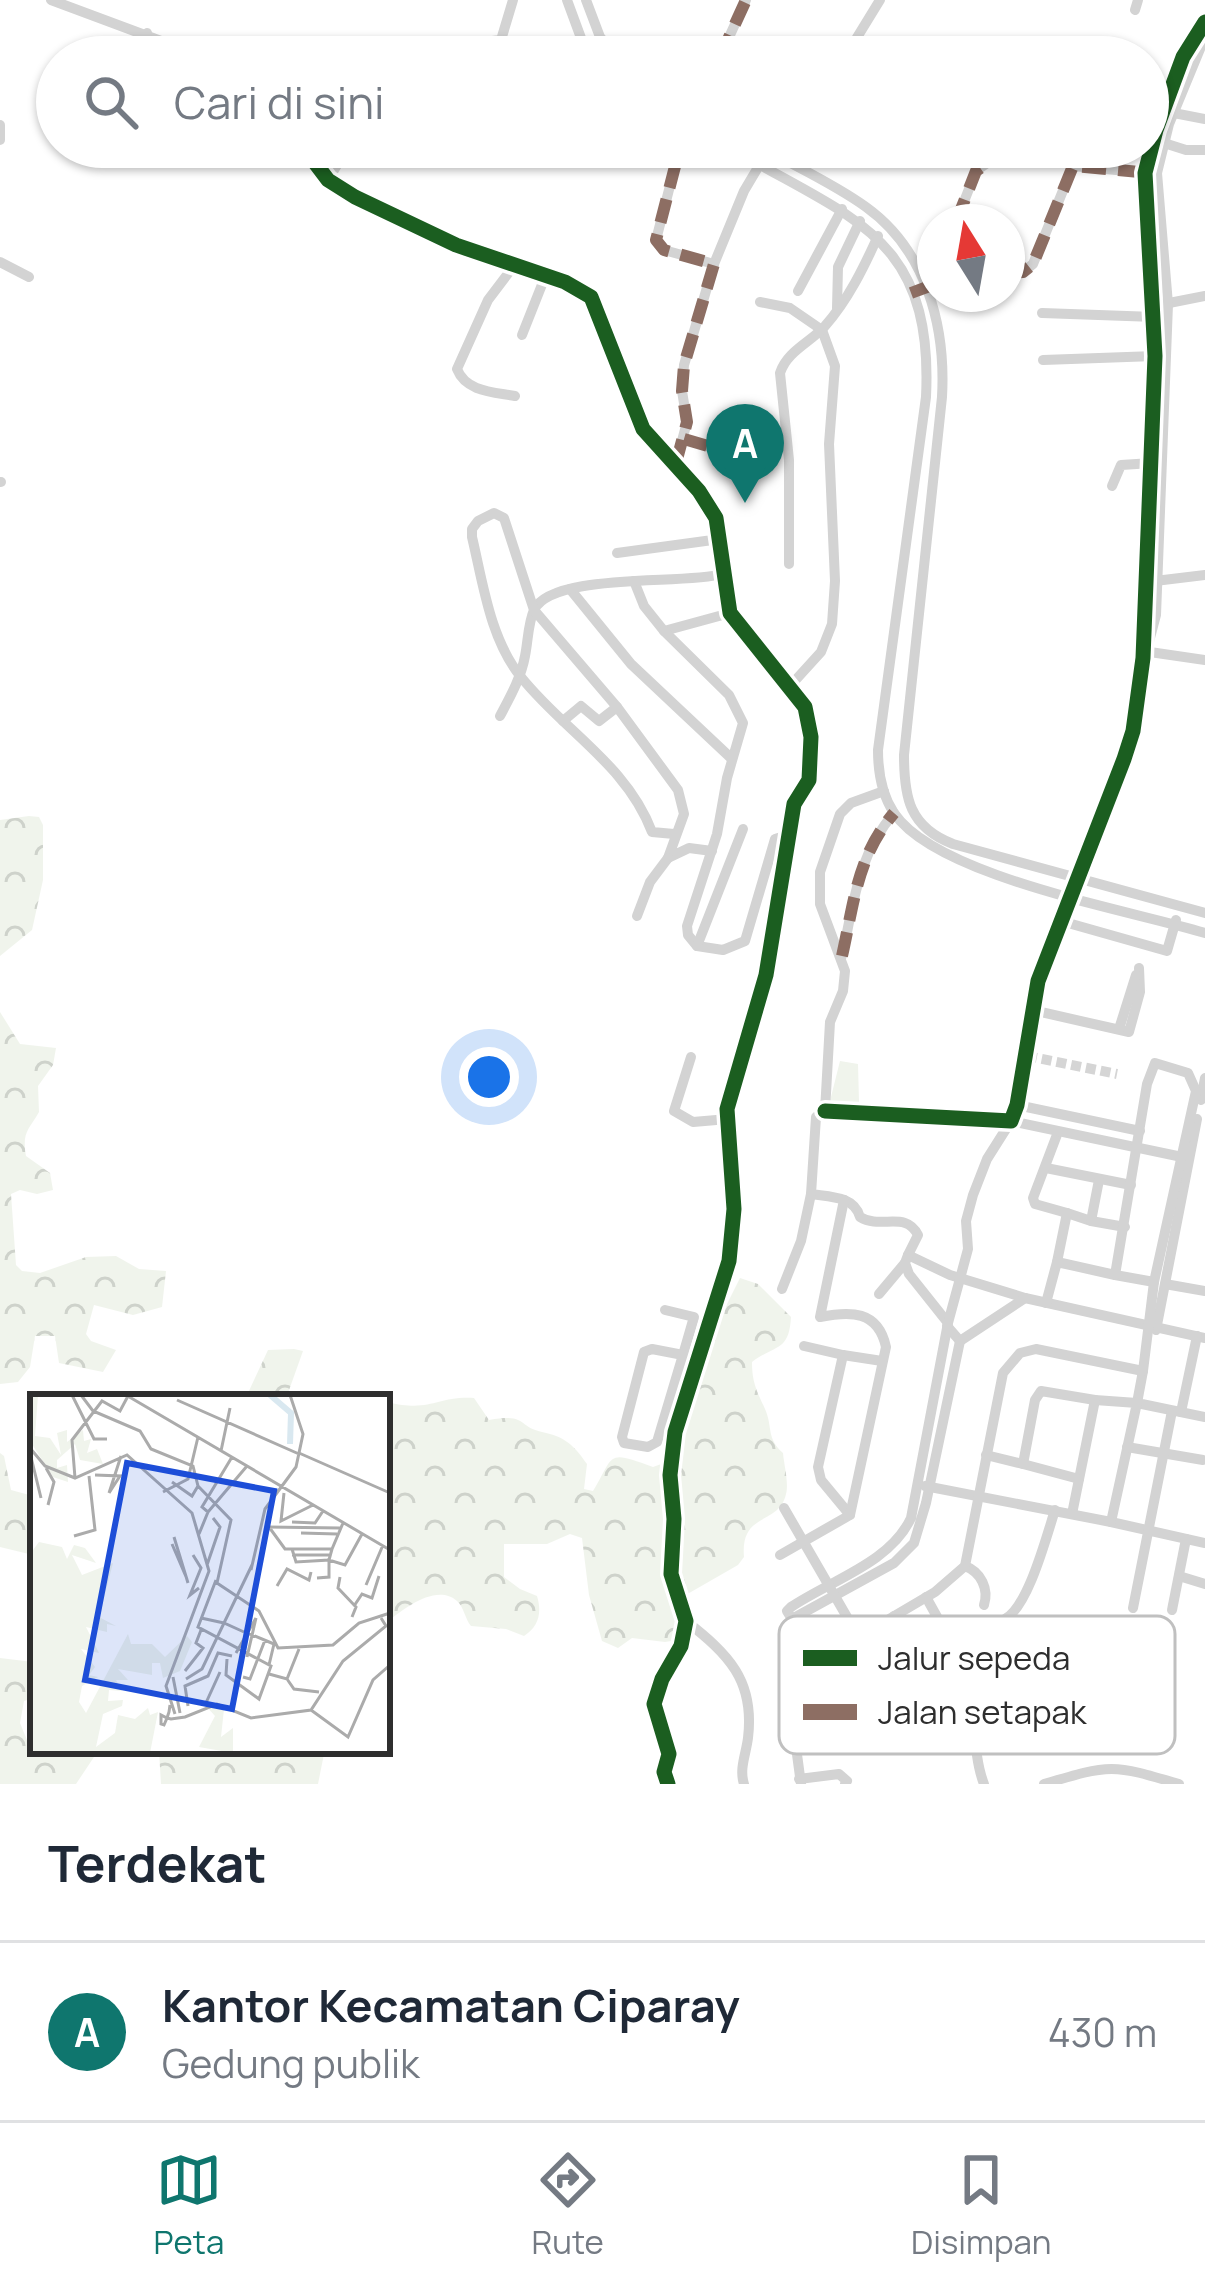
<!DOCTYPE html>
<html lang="id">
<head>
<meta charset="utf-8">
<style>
	:root { --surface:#fff; --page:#f6f6f7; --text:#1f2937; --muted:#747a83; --line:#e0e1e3; --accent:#0f766e }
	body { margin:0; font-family:Manrope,sans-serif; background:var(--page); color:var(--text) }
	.compass { position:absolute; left:917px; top:204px; width:108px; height:108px; border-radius:50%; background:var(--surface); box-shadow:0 3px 9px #0004; rotate:349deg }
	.you { position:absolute; left:489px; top:1077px; width:42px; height:42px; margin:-30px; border:9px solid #fff; border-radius:50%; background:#1a73e8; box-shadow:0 0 0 18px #1a73e833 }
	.badge { display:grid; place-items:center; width:78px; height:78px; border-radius:50%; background:var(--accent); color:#fff; font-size:39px; font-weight:700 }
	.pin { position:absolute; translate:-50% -99px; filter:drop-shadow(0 3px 6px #0008) }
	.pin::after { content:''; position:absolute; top:63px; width:42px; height:36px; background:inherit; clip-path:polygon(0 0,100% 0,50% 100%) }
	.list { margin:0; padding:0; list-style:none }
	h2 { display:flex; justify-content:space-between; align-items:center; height:156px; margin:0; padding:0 48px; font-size:51px }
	h2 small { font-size:39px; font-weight:400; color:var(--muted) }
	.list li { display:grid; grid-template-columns:78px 1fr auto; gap:36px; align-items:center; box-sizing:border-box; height:180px; padding:0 48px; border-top:3px solid var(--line) }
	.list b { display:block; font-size:45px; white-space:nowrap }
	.list p { margin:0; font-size:39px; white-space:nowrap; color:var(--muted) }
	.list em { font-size:39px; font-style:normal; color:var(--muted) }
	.icon { flex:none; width:66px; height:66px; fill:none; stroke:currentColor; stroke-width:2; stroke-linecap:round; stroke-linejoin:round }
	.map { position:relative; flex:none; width:1205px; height:1784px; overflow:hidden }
	.search { position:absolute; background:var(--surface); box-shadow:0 3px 9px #0004; left:36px; right:36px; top:36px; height:132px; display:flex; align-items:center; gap:30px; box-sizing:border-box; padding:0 42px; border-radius:66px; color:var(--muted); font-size:45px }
	.sheet { height:336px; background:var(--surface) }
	nav { display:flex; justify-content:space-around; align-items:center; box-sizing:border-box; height:168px; border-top:3px solid var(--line); background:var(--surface); font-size:33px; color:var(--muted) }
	nav a { display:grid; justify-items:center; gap:6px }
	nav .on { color:var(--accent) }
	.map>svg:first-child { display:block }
	.grass { fill:#f0f4ec }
	.forest { fill:url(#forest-crowns) }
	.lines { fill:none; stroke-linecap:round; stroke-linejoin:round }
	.minor-tunnel { stroke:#d5d5d5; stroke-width:10; stroke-dasharray:10 5; stroke-linecap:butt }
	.minor { stroke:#d3d3d3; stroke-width:10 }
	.quiet { stroke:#8d6e63; stroke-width:12; stroke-dasharray:24 12; stroke-linecap:butt }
	.cycleway-casing { stroke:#fff; stroke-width:22 }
	.cycleway { stroke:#1b5e20; stroke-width:15 }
	.inset-river { fill:none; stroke:#d9e8f0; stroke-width:6 }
	.inset-road { fill:none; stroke:#ababab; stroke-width:3 }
	.view { fill:#1d4ed8; fill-opacity:0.15; stroke:#1d4ed8; stroke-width:6 }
	.inset-edge { fill:none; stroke:#2e2e2e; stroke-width:6 }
	.key { fill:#fff; stroke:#c0c0c0; stroke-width:3 }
	.key-label { font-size:33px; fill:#2e2e2e }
</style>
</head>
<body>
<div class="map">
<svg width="1205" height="1784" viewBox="0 0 1205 1784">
	<defs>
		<pattern id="forest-crowns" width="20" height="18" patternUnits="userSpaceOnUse" patternTransform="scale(3)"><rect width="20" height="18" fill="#f0f4ec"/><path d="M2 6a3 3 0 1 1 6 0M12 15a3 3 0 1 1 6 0" fill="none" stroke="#ced2cb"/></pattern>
	</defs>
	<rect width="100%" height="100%" fill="#fff"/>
	<polygon class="grass" points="840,1061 858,1064 859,1102 829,1105"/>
	<g class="forest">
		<polygon points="29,816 39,817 43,825 43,880 32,930 0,956 0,820"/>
		<path d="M0 1012 20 1044 56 1048 53 1065 38 1086 39 1112C28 1131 22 1132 26 1156L50 1173 53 1190 37 1194 20 1190 11 1194 16 1265 22 1271 40 1273 86 1257 116 1256 139 1269 166 1271 162 1307 133 1315 94 1305 86 1334 91 1341 116 1350 103 1372 59 1363 55 1336H35L30 1367 18 1382 0 1384Z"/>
		<path d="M740 1278 758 1284 791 1317C789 1352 776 1344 752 1362 752 1383 757 1391 765 1409 773 1427 766 1438 783 1453 784 1465 789 1483 786 1494 779 1526 740 1511 744 1557L738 1565 677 1600 687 1622 683 1639 665 1642 632 1638 618 1648 602 1641 589 1595 582 1538 570 1534 547 1544H504V1577L520 1589 537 1596C542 1612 539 1627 524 1636L506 1629 471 1626C465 1619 464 1607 457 1601 436 1583 404 1609 387 1622V1402C432 1413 435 1396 474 1398L489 1420C528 1413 516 1426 542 1432 565 1437 573 1444 587 1464L584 1489 593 1491C615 1455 605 1449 653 1467L672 1460 679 1446 715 1328Z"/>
		<polygon points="294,1349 303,1351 288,1393 294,1397 242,1397 248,1393 268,1350"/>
		<polygon points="0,1453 4,1456 11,1490 33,1496 33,1555 0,1547"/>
		<polygon points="0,1658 33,1662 33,1698 24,1701 20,1723 27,1740 33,1742 33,1751 98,1751 76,1784 0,1784"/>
		<polygon points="159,1751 279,1754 319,1751 324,1754 318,1784 161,1784"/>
	</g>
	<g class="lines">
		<polyline class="minor-tunnel" points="1027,1056 1117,1074"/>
		<g class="minor">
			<polyline points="51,0 204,57"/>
			<polyline points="567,0 588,57"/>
			<polyline points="586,0 600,37 617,57"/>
			<polyline points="1135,10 1138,0"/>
			<polyline points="922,45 940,57"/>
			<polyline points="338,50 354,57"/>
			<polyline points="134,57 147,33"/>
			<polyline points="401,57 414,50 501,40 513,0"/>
			<polyline points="493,57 501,40"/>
			<polyline points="720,57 746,0"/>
			<polyline points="845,57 880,0"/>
			<polyline points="1148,108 1205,119"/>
			<polyline points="0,125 0,140"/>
			<polyline points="1164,143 1186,150 1205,150"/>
			<polyline points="303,147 328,180 355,197 456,245 565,282 591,297 643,429 699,491 716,518 730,613 805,707 811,737 809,780 794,804 766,975 727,1109 734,1209 729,1261 675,1432 670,1475 674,1519 671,1574 686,1621 681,1646 662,1679 654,1704 669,1754 664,1772 668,1784"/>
			<polyline points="510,147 560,161 569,147"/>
			<path d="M729 147C847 218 934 232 926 397L878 750C878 771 882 795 894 813 937 877 1130 910 1205 933"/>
			<path d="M761 147C796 167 833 183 866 207 926 250 946 326 942 397L904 755C904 797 909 827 953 844L1205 913"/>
			<polyline points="977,147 979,166"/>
			<polyline points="328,180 348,147"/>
			<polyline points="956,222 976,171 1010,147"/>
			<polyline points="0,262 29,277"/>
			<polyline points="714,264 744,191 760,164"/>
			<polyline points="1007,273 1023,272 1033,264 1073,166 1148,173"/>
			<polyline points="798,291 842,209"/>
			<polyline points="760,302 790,308 822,330 835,366 829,444 835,581 832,624 821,652 791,685"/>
			<polyline points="1164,304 1205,296"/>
			<polyline points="837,308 838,267 860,221"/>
			<polyline points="1042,313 1155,317"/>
			<polyline points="522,335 545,277"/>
			<polyline points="1043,360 1155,356"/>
			<path d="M515 396C494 392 466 392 457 369L488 300 516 263"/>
			<polyline points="684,439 732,453"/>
			<polyline points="676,463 687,422 682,391 684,365 714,264 664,250 656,240 680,147"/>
			<polyline points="0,482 1,482"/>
			<polyline points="1112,486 1121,465 1152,463"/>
			<polyline points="617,553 720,539"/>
			<path d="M789 564V460L780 373C787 351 811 342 825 326 848 300 864 267 878 236"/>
			<polyline points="634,581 644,606 664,631 730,613"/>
			<polyline points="1155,581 1205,575"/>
			<polyline points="570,589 631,664 732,759"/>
			<polyline points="664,631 729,695 743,723 727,778 717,834 687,926 688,935 697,946 723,950 745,941 775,839 788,835"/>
			<polyline points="1143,651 1205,660"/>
			<polyline points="1146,653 1156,615 1168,304 1157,173 1169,124 1205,37"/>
			<path d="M500 716C510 697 521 678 525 656 528 642 528 623 534 610 552 572 684 585 722 574"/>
			<polyline points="563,721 581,706 599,721 617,707"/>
			<path d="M884 791 851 803 840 814 820 872V904L845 971 843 991 830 1022 825 1111 816 1117 811 1194C831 1197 854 1196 860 1217 881 1230 905 1210 918 1235L908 1255 950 1275 1025 1298 1205 1338"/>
			<path d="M674 834 652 832C627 765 564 731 521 677 490 639 483 583 472 537V529L478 521 494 513 504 518 534 610 617 707 678 790 684 814 668 858 689 848 712 851"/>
			<polyline points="637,916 650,882 668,858"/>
			<polyline points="1061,921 1167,951 1176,920"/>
			<polyline points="697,946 743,829"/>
			<path d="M842 956C854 903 857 856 894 813"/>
			<polyline points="1032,1010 1129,1032 1140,992 1139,968"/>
			<polyline points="1119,1029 1136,975"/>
			<polyline points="691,1057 674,1111 693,1122 728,1119"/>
			<polyline points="1201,1100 1205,1078"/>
			<polyline points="1017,1105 1140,1131"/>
			<polyline points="825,1111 1011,1121 1017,1105 1038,981 1124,759 1133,731 1143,658 1155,356 1145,173 1156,130 1183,57 1205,22"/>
			<polyline points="1046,1168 1131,1185"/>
			<polyline points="1067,1213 1091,1221 1099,1180"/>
			<polyline points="1091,1221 1125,1227"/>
			<polyline points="908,1255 905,1263 909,1274 948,1323"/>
			<polyline points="1057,1262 1067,1213 1035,1204 1033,1198 1058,1132"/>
			<polyline points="1115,1275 1154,1282"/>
			<polyline points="1165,1284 1205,1291"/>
			<polyline points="782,1289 801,1241 811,1194"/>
			<polyline points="879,1294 905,1263"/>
			<polyline points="665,1310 694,1317 683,1355 689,1357"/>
			<polyline points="947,1326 960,1341 1025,1298"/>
			<polyline points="1156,1330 1197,1119"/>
			<path d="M960 1341 926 1503 914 1543 894 1563 792 1619 787 1611 791 1607C831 1580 890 1563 911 1518L948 1323 968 1249 966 1221 973 1195 987 1159 1011 1121 1182 1157"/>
			<polyline points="804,1346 843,1355 818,1467 821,1480 850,1515"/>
			<polygon points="652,1349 683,1355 657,1442 648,1447 624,1443 622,1437 644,1352"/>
			<polyline points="843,1355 882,1361"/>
			<polyline points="1143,1371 1137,1403 1205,1417"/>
			<polyline points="1095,1400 1137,1403 1111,1522 1205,1543"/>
			<polyline points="1181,1412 1197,1336"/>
			<polyline points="1127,1447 1203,1460"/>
			<polyline points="986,1455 1023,1464 1035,1400 1041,1391 1095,1400 1072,1514"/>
			<polyline points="1023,1464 1079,1479"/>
			<polyline points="925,1486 1111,1522"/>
			<path d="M784 1508 873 1662V1670L834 1695 835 1719C852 1739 886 1743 911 1748L920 1739 928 1674 894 1616"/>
			<path d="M780 1555 850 1515 886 1347C878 1310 850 1311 820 1317L844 1200"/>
			<path d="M965 1566C981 1572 989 1589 984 1605"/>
			<polyline points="1179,1576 1205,1584"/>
			<polyline points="926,1597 941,1624"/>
			<polyline points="1133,1608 1172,1411"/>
			<polyline points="1172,1610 1186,1539"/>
			<path d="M686 1621C728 1654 755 1680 748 1738 746 1754 739 1769 744 1784"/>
			<polyline points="794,1739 844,1728"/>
			<polyline points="799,1779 839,1774 847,1781 845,1784"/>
			<polyline points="801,1784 791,1710 798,1680 840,1648 935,1592 965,1566 1003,1373 1020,1353 1036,1349 1143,1371 1154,1282 1196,1091 1188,1073 1155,1063 1147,1084 1115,1275 1057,1262 1046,1303"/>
			<path d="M984 1784C973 1756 970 1688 983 1661 991 1644 1001 1638 1005 1619 1028 1607 1046 1538 1055 1510"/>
			<path d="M1044 1784C1111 1764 1112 1764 1179 1784"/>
		</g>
		<g class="quiet">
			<polyline points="922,45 940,57"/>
			<polyline points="720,57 746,0"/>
			<polyline points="956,222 976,171 1010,147"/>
			<polyline points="1007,273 1023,272 1033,264 1073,166 1151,173"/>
			<polyline points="911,293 935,284"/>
			<polyline points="684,439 732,453"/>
			<polyline points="676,463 687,422 682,391 684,365 714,264 664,250 656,240 680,147"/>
			<path d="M842 956C854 903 857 856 894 813"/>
		</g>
		<g class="cycleway-casing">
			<g id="cycleway">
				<polyline points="303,147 328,180 355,197 456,245 565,282 591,297 643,429 699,491 716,518 730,613 805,707 811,737 809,780 794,804 766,975 727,1109 734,1209 729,1261 675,1432 670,1475 674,1519 671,1574 686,1621 681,1646 662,1679 654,1704 669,1754 664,1772 668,1784"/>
				<polyline points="825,1111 1011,1121 1017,1105 1038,981 1124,759 1133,731 1143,658 1155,356 1145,173 1156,130 1183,57 1205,22"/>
			</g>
		</g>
		<use href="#cycleway" class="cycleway"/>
	</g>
	<g transform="translate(30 1394)">
		<rect width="360" height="360" fill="#fff"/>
		<path d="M0 1H8L5 42 20 44 31 61 27 39 37 36V48L53 36 54 47 61 45 57 59 67 55 73 70 50 66 45 50 27 66V74L37 71 38 88 23 83 0 47ZM9 148 32 153 37 165 44 151 55 154 66 169 42 161 52 181 83 169 69 223 86 232 77 230V238L56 233 69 259 51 255 65 273 59 281 68 283 52 292 49 308 56 319 98 240 101 250H122L135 263 157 242 162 248 150 277 133 284 130 269H122V281L88 275 98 286H86L92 297 79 296 78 307 93 306 92 312 73 320 66 353 85 339 88 321 105 325 118 314 120 321 128 318 120 359H0V160ZM177 313 194 315 191 343 203 334V359L169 353 185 322Z" fill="#f0f4ec"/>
		<path class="inset-river" d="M240 1 261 19 260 50"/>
		<path class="inset-road" d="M42 1 64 45H77M51 1 63 17 110 37 121 55 163 72 168 92 201 126 187 189 229 217 248 254 303 251 329 229 360 219M96 1 360 156M147 6 269 60M0 54 15 72 45 84 97 61 162 119 179 177 136 292 145 320M191 57 200 14M269 59 360 99M1 63 11 104M16 74 24 88 18 111M65 81 90 82 79 99M45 84 42 46 72 7 90 17 98 2M142 88 162 102 168 92M133 98 158 85 168 43M79 99 91 62M254 99 251 127 283 111M178 118 217 72M262 128 285 129 293 117M238 133 310 134M239 133 255 155H302L313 129M271 139 307 140M169 140 178 118 172 113 202 63M44 142 65 136 59 82M144 143 158 189M142 150 157 185M262 155 266 168 299 166 302 155M163 161 171 174 160 201 169 194M262 161H299M177 171 190 133 183 124M221 176 235 115 266 73 273 40 260 1M310 183 308 194 326 213 322 223M287 184 299 183V166L315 171 332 140M186 186 168 233 241 272 229 305 196 281 197 265M336 191 353 151M247 192 257 175 279 186 281 178M324 212 332 200 342 204 349 182M171 224 194 229 222 171M215 238 244 250 239 271M206 259 226 224M217 263 226 224M155 277 173 254 166 249 171 236M239 280 257 285 269 255M143 283 150 319M213 283 220 285 235 246M156 285 172 275 194 229 214 238M257 285 264 295 289 298M140 311 139 318 137 324 134 331 131 330V321L137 324 141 325 155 323 187 310 221 324 281 316 313 267 356 232 351 224M175 311 190 278M158 312 155 292 178 282 188 259 202 262M281 316 318 343 343 286 360 271"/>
		<path class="view" d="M97 69 244 97 202 315 55 286Z"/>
		<rect width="360" height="360" class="inset-edge"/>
	</g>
	<rect x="779" y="1616" width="396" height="138" rx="18" class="key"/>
	<rect x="803" y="1650" width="54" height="16" fill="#1b5e20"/>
	<rect x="803" y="1704" width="54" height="16" fill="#8d6e63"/>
	<g class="key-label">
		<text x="878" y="1670">Jalur sepeda</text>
		<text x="878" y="1724">Jalan setapak</text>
	</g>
</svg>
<svg class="compass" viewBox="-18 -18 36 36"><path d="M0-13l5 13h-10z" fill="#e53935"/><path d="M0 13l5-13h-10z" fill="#747a83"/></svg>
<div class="you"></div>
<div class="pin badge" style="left:745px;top:503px">A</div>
<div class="search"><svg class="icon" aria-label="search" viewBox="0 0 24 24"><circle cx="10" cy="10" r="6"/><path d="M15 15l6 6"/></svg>Cari di sini</div>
</div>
<section class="sheet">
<h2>Terdekat<small></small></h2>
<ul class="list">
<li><span class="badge">A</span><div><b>Kantor Kecamatan Ciparay</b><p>Gedung publik</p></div><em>430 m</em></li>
</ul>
</section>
<nav>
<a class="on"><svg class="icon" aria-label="map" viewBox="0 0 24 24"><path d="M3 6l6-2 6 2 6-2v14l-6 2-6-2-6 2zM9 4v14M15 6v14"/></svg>Peta</a>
<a><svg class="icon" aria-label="directions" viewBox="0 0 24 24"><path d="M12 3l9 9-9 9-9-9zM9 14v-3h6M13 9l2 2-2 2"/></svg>Rute</a>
<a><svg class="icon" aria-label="saved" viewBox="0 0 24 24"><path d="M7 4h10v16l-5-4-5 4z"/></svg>Disimpan</a>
</nav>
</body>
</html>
